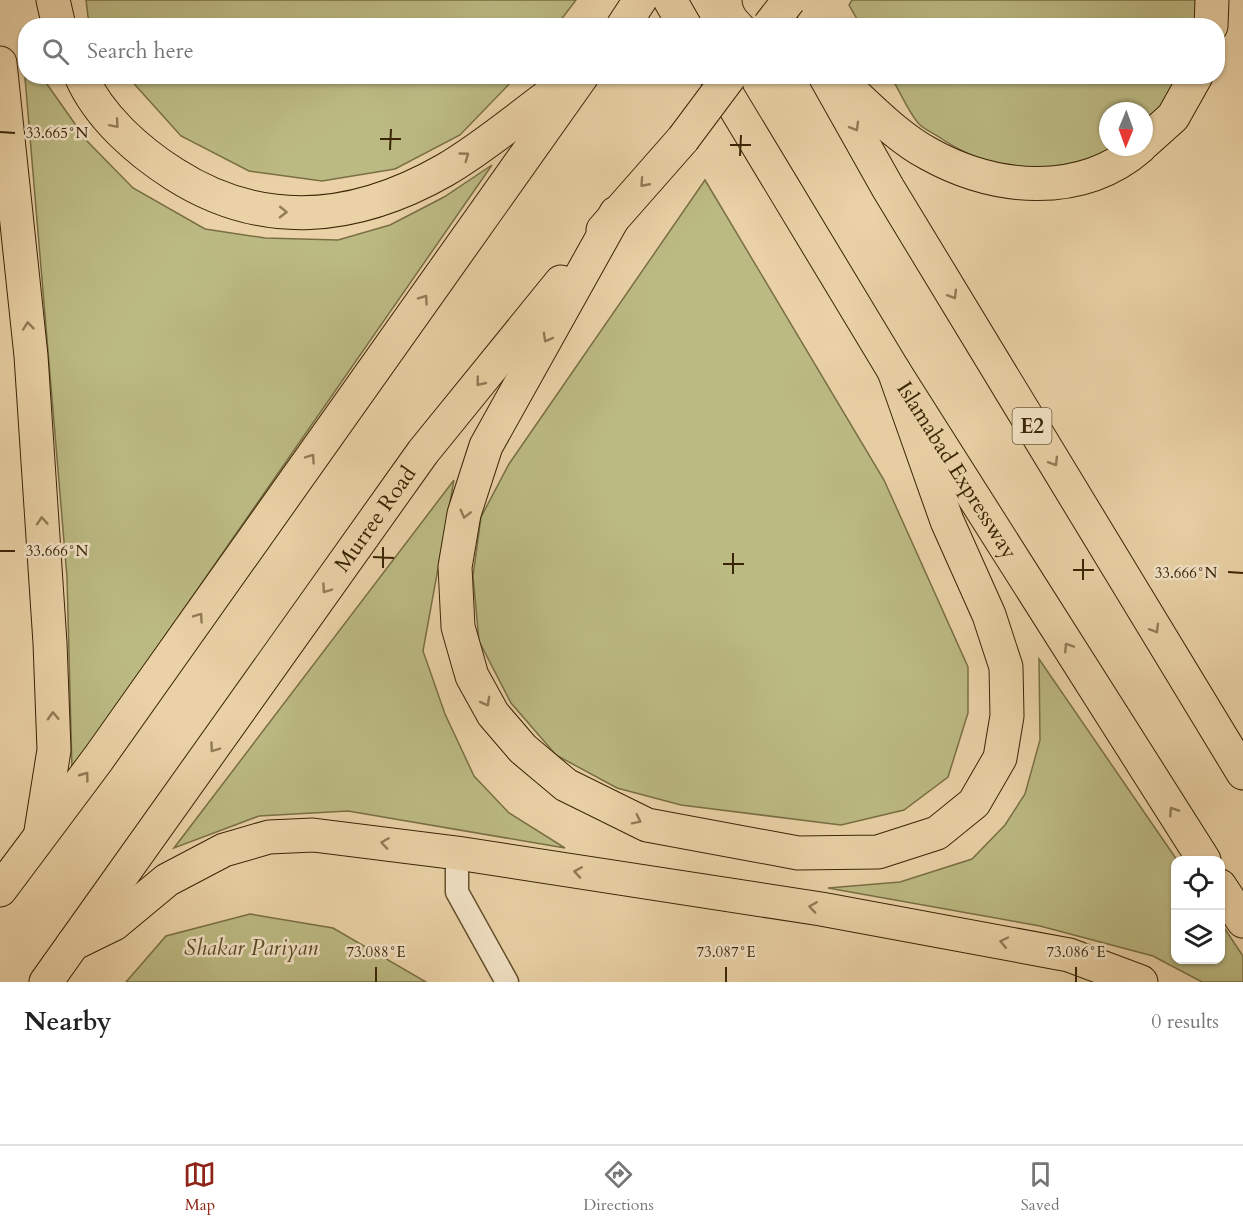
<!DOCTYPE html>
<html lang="en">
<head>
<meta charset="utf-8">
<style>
	:root { --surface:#fff; --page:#f2f2f2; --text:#222; --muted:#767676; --line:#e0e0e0; --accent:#8f2418 }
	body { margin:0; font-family:Cardo,serif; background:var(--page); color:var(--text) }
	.controls { position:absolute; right:18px; bottom:18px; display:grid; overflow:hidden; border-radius:12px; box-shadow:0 2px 4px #0004 }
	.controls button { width:54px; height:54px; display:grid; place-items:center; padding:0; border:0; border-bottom:2px solid var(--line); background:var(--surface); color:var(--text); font:30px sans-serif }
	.compass { position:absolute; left:1099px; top:102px; width:54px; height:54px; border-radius:50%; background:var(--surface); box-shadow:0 2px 4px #0004; rotate:181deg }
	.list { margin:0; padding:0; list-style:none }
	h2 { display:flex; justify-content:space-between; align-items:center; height:78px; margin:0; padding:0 24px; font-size:26px }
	h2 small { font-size:20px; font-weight:400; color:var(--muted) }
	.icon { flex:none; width:33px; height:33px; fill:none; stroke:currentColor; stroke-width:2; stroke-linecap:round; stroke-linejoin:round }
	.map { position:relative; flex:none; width:1243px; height:982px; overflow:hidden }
	.search { position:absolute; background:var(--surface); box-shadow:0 2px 4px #0004; left:18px; right:18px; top:18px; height:66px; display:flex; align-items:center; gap:15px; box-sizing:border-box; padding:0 21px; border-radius:24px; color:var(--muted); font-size:22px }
	.sheet { height:162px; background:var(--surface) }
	nav { display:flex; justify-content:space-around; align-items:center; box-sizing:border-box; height:84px; border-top:2px solid var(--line); background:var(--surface); font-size:16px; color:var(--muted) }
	nav a { display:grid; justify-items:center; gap:3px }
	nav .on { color:var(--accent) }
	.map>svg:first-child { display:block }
	.green { fill:#bcba83; stroke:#7a6f44; stroke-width:1.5 }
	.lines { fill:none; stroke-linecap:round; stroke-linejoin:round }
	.street-casing { stroke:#65502d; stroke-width:25 }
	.highway-casing { stroke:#392405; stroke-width:35 }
	.street { stroke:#f1e2c5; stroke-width:22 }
	.highway { stroke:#ead2a6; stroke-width:33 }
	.highway-bridge-casing { stroke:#392405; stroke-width:35; stroke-linecap:butt }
	.highway-bridge { stroke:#ead2a6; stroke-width:33 }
	.oneway { stroke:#927b56 }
	.ticks { fill:none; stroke:#392405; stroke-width:2 }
	.labels { text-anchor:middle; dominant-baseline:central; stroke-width:5; stroke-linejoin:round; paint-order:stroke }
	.shield { fill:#f1e2c5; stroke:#705d3f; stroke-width:1.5 }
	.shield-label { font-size:21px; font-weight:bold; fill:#392405 }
	.street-label { font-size:22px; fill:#392405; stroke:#f1e2c5 }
	.park-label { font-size:22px; font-style:italic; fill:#5a4a24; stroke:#f1e2c5 }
	.ticks-label { font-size:15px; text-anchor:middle; fill:#392405; stroke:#f1e2c5; stroke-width:5; stroke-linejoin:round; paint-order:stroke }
</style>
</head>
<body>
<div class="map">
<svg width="1243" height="982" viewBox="0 0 1243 982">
	<rect width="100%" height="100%" fill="#ead2a6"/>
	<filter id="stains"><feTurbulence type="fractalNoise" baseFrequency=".00333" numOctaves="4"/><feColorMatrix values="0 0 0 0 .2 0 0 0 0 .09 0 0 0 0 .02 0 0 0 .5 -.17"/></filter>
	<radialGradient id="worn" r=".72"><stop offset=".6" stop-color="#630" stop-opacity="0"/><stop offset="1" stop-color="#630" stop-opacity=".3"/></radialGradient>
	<g class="green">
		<polygon points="86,0 576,0 557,25 94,26 88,17"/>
		<polygon points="852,0 1198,0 1197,26 861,26 849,5"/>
		<polygon points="21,30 25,40 26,76 42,77 87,141 133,188 205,229 265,238 338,240 390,225 444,197 492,165 72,770 67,577"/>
		<polygon points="128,77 516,77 460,135 395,169 322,181 249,171 181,136"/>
		<path d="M891 77H1181L1167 101 1144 125V111H1108V147H1115C1058 176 996 175 942 139 935 134 925 130 919 124 908 112 900 91 891 77Z"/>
		<polygon points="705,180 884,480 968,667 968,713 948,777 904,810 841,825 681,805 617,788 556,755 511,703 479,641 473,576 481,517 509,464"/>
		<polygon points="454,480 423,651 445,714 474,776 509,813 565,848 348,811 259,816 174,848"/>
		<polygon points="1039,659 1177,860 1176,960 1220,960 1221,923 1243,956 1243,982 1202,982 1153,956 1040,926 828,888 900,882 972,859 1005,825 1025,794 1040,740"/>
		<polygon points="250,914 333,928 426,982 126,982 166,936"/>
	</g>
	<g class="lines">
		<g class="street-casing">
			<polyline id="street" points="457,853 457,892 507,982"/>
		</g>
		<g class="highway-casing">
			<g id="highway">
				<polyline points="53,0 59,26"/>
				<polyline points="670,0 685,26"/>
				<polyline points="759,0 783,26"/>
				<polyline points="623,26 640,0"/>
				<polyline points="1211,26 1212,0"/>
				<polyline points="0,63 31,356 50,643 54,750 41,831"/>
				<path d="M81 76C99 117 138 151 174 174 263 231 356 221 445 170 485 147 529 109 567 82"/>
				<path id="s1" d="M716 76 894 371 1204 860"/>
				<polyline points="825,76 888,188 1243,773"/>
				<path d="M837 78C865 103 895 136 929 154 994 190 1080 199 1140 147"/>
				<polyline points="1144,143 1173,117 1196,76"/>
				<polyline points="616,213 486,446 464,514 455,567 458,627 472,676 493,714 523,749 566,785 647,825 798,853 878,852 937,833 974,803 1000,758 1007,716 1006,667 989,615 947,521 894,371"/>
				<polyline points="603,230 683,139"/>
				<polyline points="1220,886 1243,921"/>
				<polyline points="0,890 98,759 582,76"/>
				<polyline points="73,944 114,924 167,880 224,850 269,837 313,835 457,853 821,909 1069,955 1141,982"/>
				<path id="s2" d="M46 982 423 452 561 282"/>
			</g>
		</g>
		<use href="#street" class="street"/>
		<use href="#highway" class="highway"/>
		<g class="highway-bridge-casing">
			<g id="highway-bridge">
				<polyline points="769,26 789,0"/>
				<polyline points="683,139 730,76"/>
			</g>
		</g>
		<use href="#highway-bridge" class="highway-bridge"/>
	</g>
	<defs><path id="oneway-chevron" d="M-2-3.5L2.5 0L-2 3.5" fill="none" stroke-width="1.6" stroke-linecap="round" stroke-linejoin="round" transform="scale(1.5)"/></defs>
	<g class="oneway">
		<use href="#oneway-chevron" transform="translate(115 124) rotate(49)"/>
		<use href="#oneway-chevron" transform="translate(855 127) rotate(59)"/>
		<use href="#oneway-chevron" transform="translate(465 156) rotate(-36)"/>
		<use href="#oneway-chevron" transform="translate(644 183) rotate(132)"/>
		<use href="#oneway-chevron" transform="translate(283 212) rotate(1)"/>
		<use href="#oneway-chevron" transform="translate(953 295) rotate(59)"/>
		<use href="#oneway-chevron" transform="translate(424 299) rotate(-55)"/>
		<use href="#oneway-chevron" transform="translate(28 326) rotate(-96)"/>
		<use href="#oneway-chevron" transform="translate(547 338) rotate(119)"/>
		<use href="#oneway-chevron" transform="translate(480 382) rotate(129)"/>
		<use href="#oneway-chevron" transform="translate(311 458) rotate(-55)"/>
		<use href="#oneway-chevron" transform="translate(1054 462) rotate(59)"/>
		<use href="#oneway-chevron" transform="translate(465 514) rotate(104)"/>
		<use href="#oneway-chevron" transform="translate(42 521) rotate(-94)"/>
		<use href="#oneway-chevron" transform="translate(326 589) rotate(125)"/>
		<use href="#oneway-chevron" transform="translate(199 617) rotate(-55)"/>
		<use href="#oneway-chevron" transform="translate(1155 629) rotate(59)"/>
		<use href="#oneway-chevron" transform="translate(1068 647) rotate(-123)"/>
		<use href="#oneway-chevron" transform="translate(486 702) rotate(61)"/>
		<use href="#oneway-chevron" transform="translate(53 716) rotate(-92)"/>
		<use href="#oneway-chevron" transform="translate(214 748) rotate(125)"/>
		<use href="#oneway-chevron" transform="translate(85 776) rotate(-53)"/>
		<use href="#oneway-chevron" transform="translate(1173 811) rotate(-123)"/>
		<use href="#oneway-chevron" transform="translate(637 820) rotate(26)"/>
		<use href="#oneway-chevron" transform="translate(385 843) rotate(-172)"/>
		<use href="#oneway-chevron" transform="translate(578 872) rotate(-171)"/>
		<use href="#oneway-chevron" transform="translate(813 907) rotate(-172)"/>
		<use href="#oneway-chevron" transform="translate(1004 942) rotate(-168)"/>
	</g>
	<path class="ticks" d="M0 132 15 133M380 139H401M730 145H751M390 150 391 129M740 156 741 135M0 551H15M373 557 394 558M723 564H744M383 568V547M1073 570H1094M1228 572 1243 573M733 574V553M1083 580V559M376 982V967M726 982V967M1076 982V967"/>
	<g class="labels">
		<rect class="shield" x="1012.5" y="408" width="39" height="36" rx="4.5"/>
		<g class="shield-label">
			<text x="1032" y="426">E2</text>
		</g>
		<g class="street-label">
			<text stroke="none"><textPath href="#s1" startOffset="462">Islamabad Expressway</textPath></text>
			<text stroke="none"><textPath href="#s2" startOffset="568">Murree Road</textPath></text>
		</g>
		<g class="park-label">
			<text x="251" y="948">Shakar Pariyan</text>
		</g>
	</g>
	<g class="ticks-label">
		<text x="57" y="138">33.665°N</text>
		<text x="57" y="556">33.666°N</text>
		<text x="1186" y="578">33.666°N</text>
		<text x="376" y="957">73.088°E</text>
		<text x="726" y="957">73.087°E</text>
		<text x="1076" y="957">73.086°E</text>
	</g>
	<rect width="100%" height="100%" filter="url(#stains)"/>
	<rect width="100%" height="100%" fill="url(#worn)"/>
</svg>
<div class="controls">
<button><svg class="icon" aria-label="locate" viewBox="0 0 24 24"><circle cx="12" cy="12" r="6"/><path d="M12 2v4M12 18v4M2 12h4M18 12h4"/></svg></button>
<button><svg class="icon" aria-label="layers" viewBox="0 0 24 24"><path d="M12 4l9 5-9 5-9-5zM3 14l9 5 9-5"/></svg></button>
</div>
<svg class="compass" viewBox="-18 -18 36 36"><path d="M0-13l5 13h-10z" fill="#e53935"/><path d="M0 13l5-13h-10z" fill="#767676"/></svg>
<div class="search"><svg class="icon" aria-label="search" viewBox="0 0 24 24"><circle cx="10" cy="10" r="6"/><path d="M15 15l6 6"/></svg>Search here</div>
</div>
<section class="sheet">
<h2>Nearby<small>0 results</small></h2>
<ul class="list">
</ul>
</section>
<nav>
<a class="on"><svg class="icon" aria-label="map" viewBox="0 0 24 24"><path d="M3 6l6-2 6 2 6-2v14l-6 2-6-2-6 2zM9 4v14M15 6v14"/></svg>Map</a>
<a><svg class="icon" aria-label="directions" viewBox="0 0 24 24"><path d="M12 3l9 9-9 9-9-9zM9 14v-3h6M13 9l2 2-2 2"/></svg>Directions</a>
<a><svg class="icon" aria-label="saved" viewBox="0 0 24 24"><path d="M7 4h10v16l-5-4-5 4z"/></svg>Saved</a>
</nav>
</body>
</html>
